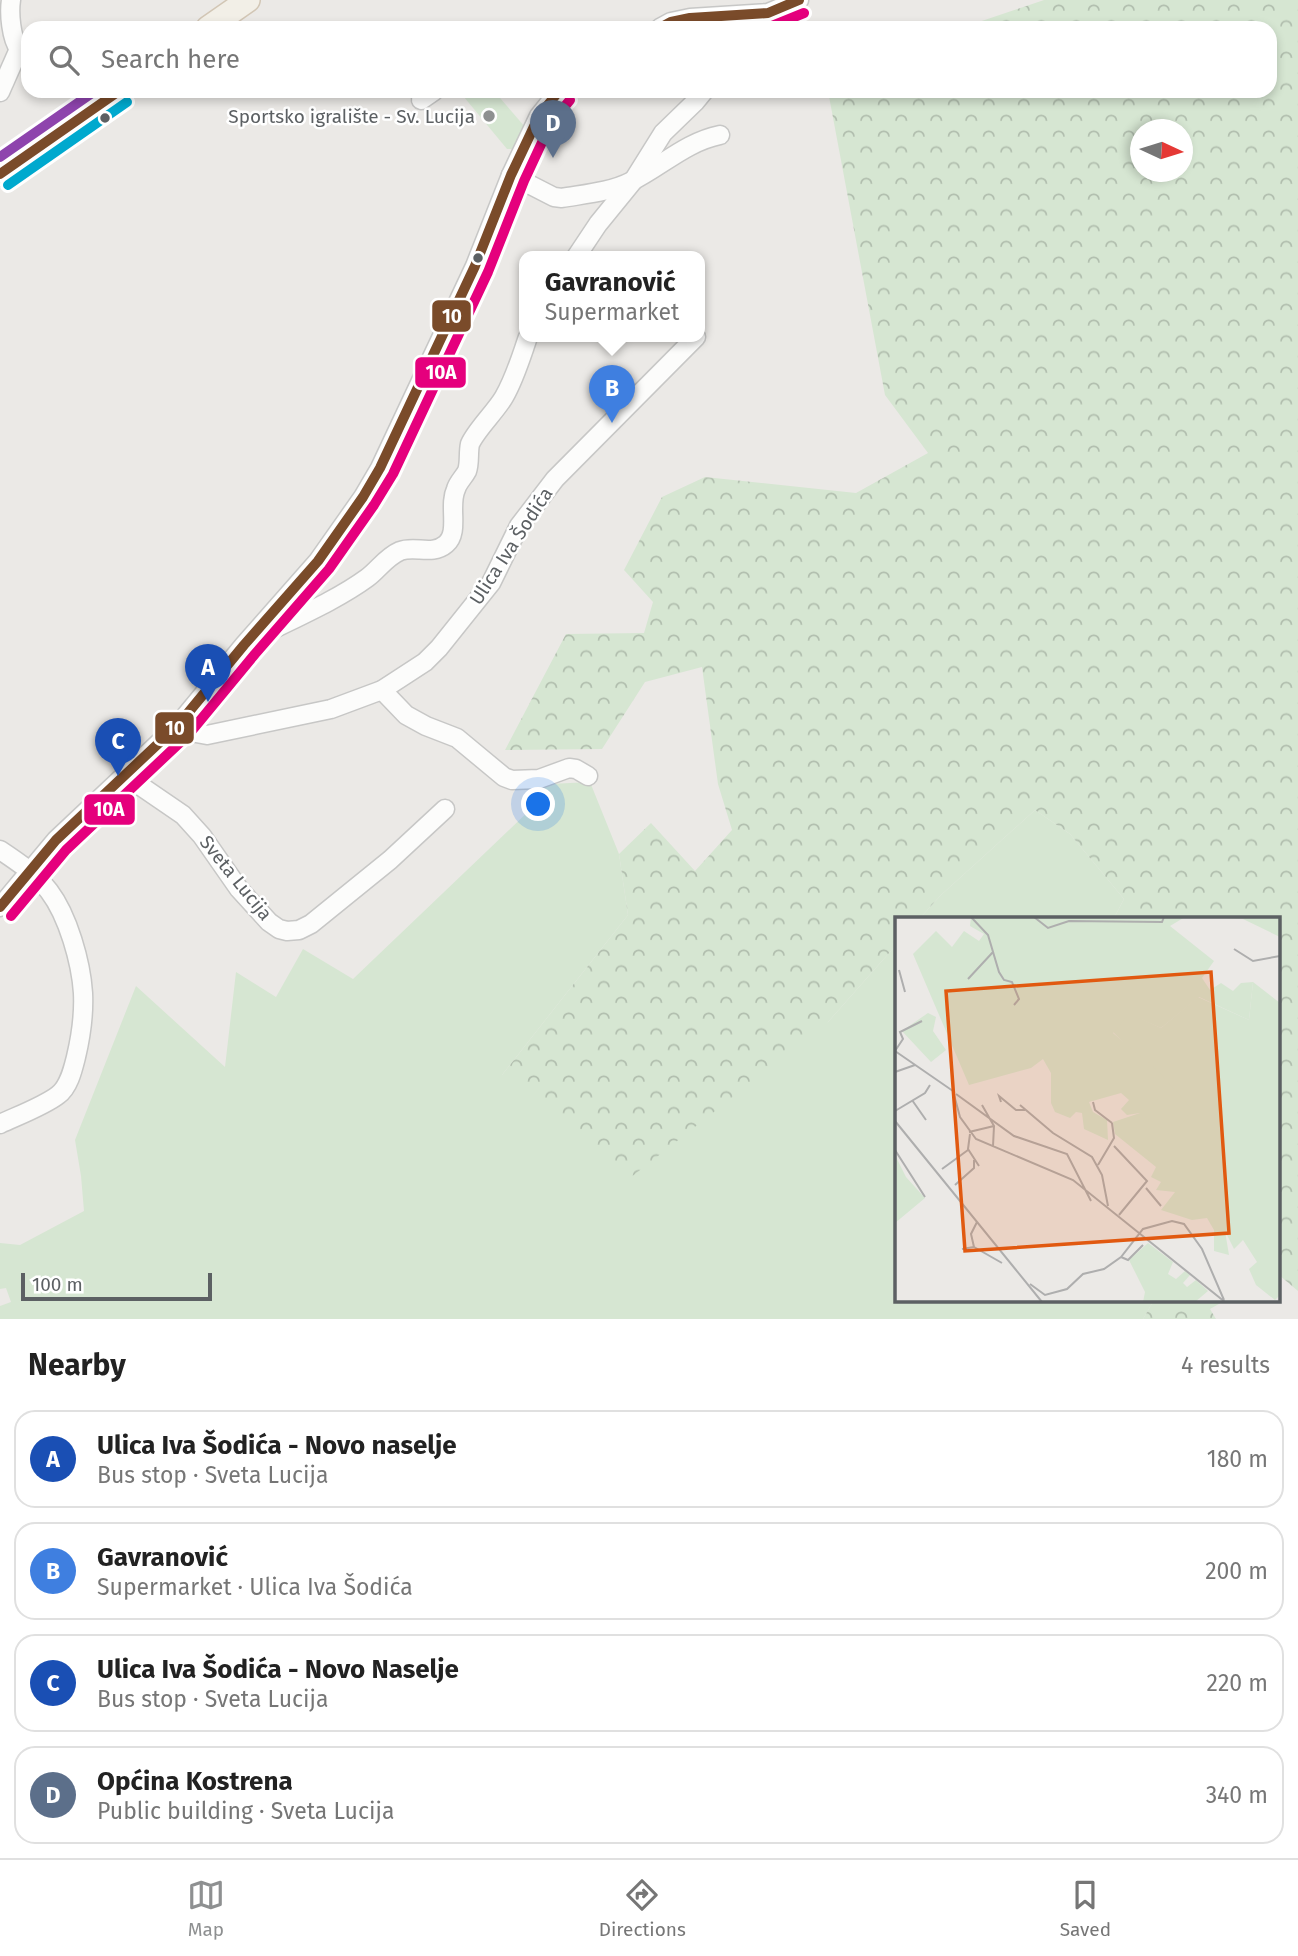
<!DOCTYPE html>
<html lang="en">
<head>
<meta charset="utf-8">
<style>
	:root { --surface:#fff; --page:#f2f2f2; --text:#222; --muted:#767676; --line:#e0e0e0; --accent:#8e9091 }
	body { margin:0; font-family:"Fira Sans",sans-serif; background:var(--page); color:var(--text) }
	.compass { position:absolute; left:1130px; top:119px; width:63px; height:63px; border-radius:50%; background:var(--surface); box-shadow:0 4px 10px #0003; rotate:94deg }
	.scale { position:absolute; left:21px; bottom:18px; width:191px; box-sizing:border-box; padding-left:7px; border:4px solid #5c6063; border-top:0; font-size:19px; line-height:24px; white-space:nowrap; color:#5c6063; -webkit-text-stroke:5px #fff; paint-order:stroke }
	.you { position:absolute; left:539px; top:805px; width:24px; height:24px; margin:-18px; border:5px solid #fff; border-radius:50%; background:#1a73e8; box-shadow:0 0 0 10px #1a73e833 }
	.badge { display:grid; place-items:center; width:46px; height:46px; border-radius:50%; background:var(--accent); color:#fff; font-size:23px; font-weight:700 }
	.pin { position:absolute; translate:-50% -58px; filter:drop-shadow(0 2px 4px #0008) }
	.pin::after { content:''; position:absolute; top:37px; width:24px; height:21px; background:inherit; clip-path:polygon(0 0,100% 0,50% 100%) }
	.popup { position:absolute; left:519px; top:251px; width:186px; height:91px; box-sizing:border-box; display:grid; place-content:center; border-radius:14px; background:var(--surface); filter:drop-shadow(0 2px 5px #0005); font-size:23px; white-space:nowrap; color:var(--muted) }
	.popup b { font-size:26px; color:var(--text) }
	.popup::after { content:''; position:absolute; left:50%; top:100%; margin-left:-14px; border:14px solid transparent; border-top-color:var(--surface) }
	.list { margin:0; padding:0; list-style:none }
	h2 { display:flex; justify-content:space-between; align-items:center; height:91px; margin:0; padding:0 28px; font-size:30px }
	h2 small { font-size:23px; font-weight:400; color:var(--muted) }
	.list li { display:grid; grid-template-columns:46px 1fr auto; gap:21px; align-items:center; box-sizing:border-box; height:98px; margin:0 14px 14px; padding:0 14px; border:2px solid var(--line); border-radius:21px }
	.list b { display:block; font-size:26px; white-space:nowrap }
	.list p { margin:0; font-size:23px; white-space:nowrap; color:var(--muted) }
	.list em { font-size:23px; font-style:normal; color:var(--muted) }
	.icon { flex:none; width:38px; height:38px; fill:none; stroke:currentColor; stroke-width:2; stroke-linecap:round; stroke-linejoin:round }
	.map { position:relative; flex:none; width:1298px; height:1319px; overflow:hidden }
	.search { position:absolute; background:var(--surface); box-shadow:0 4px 10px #0003; left:21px; right:21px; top:21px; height:77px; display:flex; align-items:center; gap:18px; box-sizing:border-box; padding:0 24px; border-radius:21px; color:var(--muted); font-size:26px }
	.sheet { height:539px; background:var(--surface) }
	nav { display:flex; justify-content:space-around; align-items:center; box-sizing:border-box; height:98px; border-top:2px solid var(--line); background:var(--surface); font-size:19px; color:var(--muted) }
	nav a { display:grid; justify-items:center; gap:4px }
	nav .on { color:var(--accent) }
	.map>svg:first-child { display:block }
	.green { fill:#d6e6d2 }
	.forest { fill:url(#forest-crowns); fill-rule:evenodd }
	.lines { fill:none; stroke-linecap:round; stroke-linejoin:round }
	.minor-casing { stroke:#c7c7c6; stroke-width:21 }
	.major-casing { stroke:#d2c6b5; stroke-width:26 }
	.minor { stroke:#fcfcfb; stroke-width:18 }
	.major { stroke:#f2efe7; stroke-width:23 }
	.bus-1-casing { stroke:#fff; stroke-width:16 }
	.bus-2-casing { stroke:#fff; stroke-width:16 }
	.bus-3-casing { stroke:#fff; stroke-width:16 }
	.bus-4-casing { stroke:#fff; stroke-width:16 }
	.bus-1 { stroke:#7a4b2a; stroke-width:10 }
	.bus-2 { stroke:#e5007d; stroke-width:10 }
	.bus-3 { stroke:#00a9ce; stroke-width:10 }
	.bus-4 { stroke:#8e44ad; stroke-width:10 }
	.poi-dot { fill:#8e9091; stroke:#fff; stroke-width:2.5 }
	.bus-dot { fill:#5c6063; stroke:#fff; stroke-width:2.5 }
	.labels { text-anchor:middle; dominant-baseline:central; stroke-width:5; stroke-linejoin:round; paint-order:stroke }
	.poi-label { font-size:19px; fill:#5c6063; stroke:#fff; text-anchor:end }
	.street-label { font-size:19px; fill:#5c6063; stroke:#fff }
	.inset-road { fill:none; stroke:#aeaeae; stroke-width:2 }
	.view { fill:#e15910; fill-opacity:0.15; stroke:#e15910; stroke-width:3.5 }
	.inset-edge { fill:none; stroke:#5c6063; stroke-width:3.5 }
	.line-badge { stroke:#fff; stroke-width:2.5 }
	.badge-label { font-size:19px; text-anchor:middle; font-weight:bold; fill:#fff }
</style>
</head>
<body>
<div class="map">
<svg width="1298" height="1319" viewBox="0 0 1298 1319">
	<defs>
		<pattern id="forest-crowns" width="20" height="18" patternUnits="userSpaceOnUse" patternTransform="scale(1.75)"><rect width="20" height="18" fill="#d6e6d2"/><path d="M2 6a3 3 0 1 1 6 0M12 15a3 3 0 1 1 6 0" fill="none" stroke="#b1beae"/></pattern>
	</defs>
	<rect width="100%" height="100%" fill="#ebe9e6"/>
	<g class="green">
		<polygon points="459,91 494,91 525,127 512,149 507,149"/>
		<polygon points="590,782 619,854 628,915 502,1075 828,1022 897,944 897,1300 1154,1300 1143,1319 0,1319 0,1306 11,1302 6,1288 0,1289 0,1243 20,1245 84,1211 81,1176 75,1140 136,986 225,1067 236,972 276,997 303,949 353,979 533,807 530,785"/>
		<polygon points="1035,810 1070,834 1124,899 1114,918 920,918 941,895"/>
	</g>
	<g class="forest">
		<path d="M1044 0H1298V1291L1279 1275V918H1114L1124 899 1070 834 1035 810 941 895 920 918H897V944L828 1022 630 1178 502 1075 628 915 619 854 651 823 695 871 732 830 718 784 702 667 645 682 602 749 505 750 566 634 644 633 653 602 624 570 662 497 705 477 856 493 928 453 885 395 828 91H1270V28H961ZM1140 130H1182V172H1140Z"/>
		<polygon points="1154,1300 1226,1300 1210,1309 1216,1319 1143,1319"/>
	</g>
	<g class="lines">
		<g class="minor-casing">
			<g id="minor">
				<path d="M11 0C9 13 11 38 19 49L28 50"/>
				<polyline points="660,28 671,22 690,18 768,13 799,0"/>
				<polyline points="0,92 19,49"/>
				<polyline points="421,100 434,91"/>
				<path d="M511 175 554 197 562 198C585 194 611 192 632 181 662 166 686 142 720 135"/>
				<polyline points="576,257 598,224 633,181 663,133 695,102 704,91"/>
				<path d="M254 639C290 620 334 602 367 578 378 570 386 557 400 551 415 545 432 556 446 544 460 532 448 506 456 489 458 482 464 477 467 471 470 463 468 453 470 444 476 430 496 411 504 397 515 378 521 357 528 337"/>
				<polyline points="382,690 406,715 426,726 457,738 504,777 512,780 539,779 569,768 576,769 588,776"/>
				<polyline points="178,725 196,733 207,735 331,709 382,690 425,662 439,648 491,583 519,526 555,479 696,337"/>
				<polyline points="126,776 183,815 202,836 239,889 269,922 279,929 287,931 299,930 311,924 390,860 445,809"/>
				<path d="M0 850C18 862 36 874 49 891 68 916 81 962 83 993 84 1014 81 1036 76 1057 73 1069 69 1087 58 1095 44 1106 17 1116 0 1124"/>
				<polyline points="0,907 56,840 178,725 244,645 318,561 363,497 380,468 475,266 511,175 539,116 559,91"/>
			</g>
		</g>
		<g class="major-casing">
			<g id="major">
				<polyline points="208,28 248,0"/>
				<polyline points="0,174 119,91"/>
			</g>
		</g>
		<use href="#minor" class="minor"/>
		<use href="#major" class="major"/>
		<g class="bus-1-casing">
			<g id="bus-1">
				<polyline points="660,28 671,22 690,18 768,13 799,0"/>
				<polyline points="0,174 119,91"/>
				<polyline points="0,907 56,840 178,725 244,645 318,561 363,497 380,468 475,266 511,175 539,116 559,91"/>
			</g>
		</g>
		<g class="bus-2-casing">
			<g id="bus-2">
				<polyline points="753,28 772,26 804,13"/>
				<polyline points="11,916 66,850 189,734 255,654 329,569 374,505 393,474 488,272 524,181 551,123 570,100"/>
			</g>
		</g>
		<g class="bus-3-casing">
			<polyline id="bus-3" points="8,185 127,102"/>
		</g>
		<g class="bus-4-casing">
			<polyline id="bus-4" points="0,157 95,91"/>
		</g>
		<use href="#bus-1" class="bus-1"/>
		<use href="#bus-2" class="bus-2"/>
		<use href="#bus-3" class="bus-3"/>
		<use href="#bus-4" class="bus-4"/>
	</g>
	<circle class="poi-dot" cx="489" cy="116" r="7"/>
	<g class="bus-dot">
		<circle cx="105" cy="118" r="6"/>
		<circle cx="478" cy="258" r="6"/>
	</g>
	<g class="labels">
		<g class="poi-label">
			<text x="475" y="116">Sportsko igralište - Sv. Lucija</text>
		</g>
		<g class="street-label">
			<text transform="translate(511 546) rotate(-57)">Ulica Iva Šodića</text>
			<text transform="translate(236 878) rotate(51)">Sveta Lucija</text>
		</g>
	</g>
	<g transform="translate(895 917)">
		<rect width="385" height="385" fill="#ebe9e6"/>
		<path d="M358 65 385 86V378L380 383 361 368 354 352 362 345 348 323 339 332 330 314 334 338 319 334V313L312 301 297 303 266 293 280 275 261 273 266 265 256 260 261 250 220 217 218 205 245 196 236 133 218 115 222 108 234 96 266 111 303 80 354 103ZM0 238 11 260 30 281 0 306Z" fill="#d6e6d2"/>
		<path d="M76 0H290L275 9 319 44 307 61 315 73 326 66 338 74 346 66 358 65 354 103 304 80 266 111 234 97 218 116 263 154 297 192 278 219 245 196 232 198 226 192 234 183 226 176 194 185 198 195 212 203 213 223 189 212 187 196 181 195 175 201 160 195 156 186V156L148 142 136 151 74 168 18 37 41 14 57 30 69 14 84 24 89 17 75 9ZM313 0H385V20L348 2ZM253 326 278 345 273 357 281 362 290 354 295 358 288 366 292 370 301 363 313 374 300 385H248L250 375 234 343Z" fill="#d6e6d2"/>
		<path d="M33 96 41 100 38 114 51 133 36 145 7 114Z" fill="#d6e6d2"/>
		<path class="inset-road" d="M76 0 93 18 104 55 109 63 117 65 124 82 119 88M139 0 153 11 174 4 267 5 269 0M339 32 358 44 385 39M4 53 10 75M73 62 98 35M0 134 58 174 65 200 81 222 178 263 330 385M0 134 8 122 5 115 27 104M0 155 20 148M61 177 119 219 172 237 196 284M17 183 31 203M106 185 104 179 121 193H130M198 185 200 193 217 206M87 188 99 209 98 229M125 188 158 216 197 240 207 258 213 289M0 194 30 176 35 168M0 204 147 385M74 215 99 209M75 217 73 232 84 249M219 229 252 264 224 298M0 233 30 280M203 248 219 221 217 206M47 252 73 233M60 268 79 251V243M251 271 266 289M79 330 107 346M67 332 79 330 76 317 82 305M226 340 233 343 248 328M135 367 150 378 172 372 188 357 209 352 226 340 248 312 277 304 289 307 307 332 329 383"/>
		<path class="view" d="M316 55 334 316 70 334 51 74Z"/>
		<rect width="385" height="385" class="inset-edge"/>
	</g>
	<g class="line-badge">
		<rect x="431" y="299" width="41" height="34" rx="7" fill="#7a4b2a"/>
		<rect x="414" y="356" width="53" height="33" rx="7" fill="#e5007d"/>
		<rect x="154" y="711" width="41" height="34" rx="7" fill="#7a4b2a"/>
		<rect x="83" y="793" width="53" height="33" rx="7" fill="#e5007d"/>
	</g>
	<g class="badge-label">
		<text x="452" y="323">10</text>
		<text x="441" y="379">10A</text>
		<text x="175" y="735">10</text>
		<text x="109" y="816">10A</text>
	</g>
</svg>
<svg class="compass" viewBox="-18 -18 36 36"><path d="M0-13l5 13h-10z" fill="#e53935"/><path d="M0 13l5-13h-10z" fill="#767676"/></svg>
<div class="scale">100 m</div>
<div class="you"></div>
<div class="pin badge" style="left:208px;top:702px;background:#1a4fb4">A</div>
<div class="pin badge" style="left:612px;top:423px;background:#3f7fe0">B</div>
<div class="popup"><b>Gavranović</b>Supermarket</div>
<div class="pin badge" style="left:118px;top:776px;background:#1a4fb4">C</div>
<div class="pin badge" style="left:553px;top:158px;background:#5c6f8a">D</div>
<div class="search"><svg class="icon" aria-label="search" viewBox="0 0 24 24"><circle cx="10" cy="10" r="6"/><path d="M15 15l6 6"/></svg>Search here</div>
</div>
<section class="sheet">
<h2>Nearby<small>4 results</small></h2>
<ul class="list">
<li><span class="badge" style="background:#1a4fb4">A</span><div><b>Ulica Iva Šodića - Novo naselje</b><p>Bus stop · Sveta Lucija</p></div><em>180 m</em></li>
<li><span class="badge" style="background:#3f7fe0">B</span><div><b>Gavranović</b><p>Supermarket · Ulica Iva Šodića</p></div><em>200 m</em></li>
<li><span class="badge" style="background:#1a4fb4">C</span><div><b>Ulica Iva Šodića - Novo Naselje</b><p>Bus stop · Sveta Lucija</p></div><em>220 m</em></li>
<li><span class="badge" style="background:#5c6f8a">D</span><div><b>Općina Kostrena</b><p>Public building · Sveta Lucija</p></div><em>340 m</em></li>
</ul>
</section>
<nav>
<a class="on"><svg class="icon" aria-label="map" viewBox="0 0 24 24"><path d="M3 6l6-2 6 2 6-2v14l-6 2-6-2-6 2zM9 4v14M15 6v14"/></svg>Map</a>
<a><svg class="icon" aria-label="directions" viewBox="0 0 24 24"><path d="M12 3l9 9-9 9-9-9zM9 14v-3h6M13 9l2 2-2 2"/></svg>Directions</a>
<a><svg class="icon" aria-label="saved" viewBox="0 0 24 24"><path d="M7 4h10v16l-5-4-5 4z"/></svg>Saved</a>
</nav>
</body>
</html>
